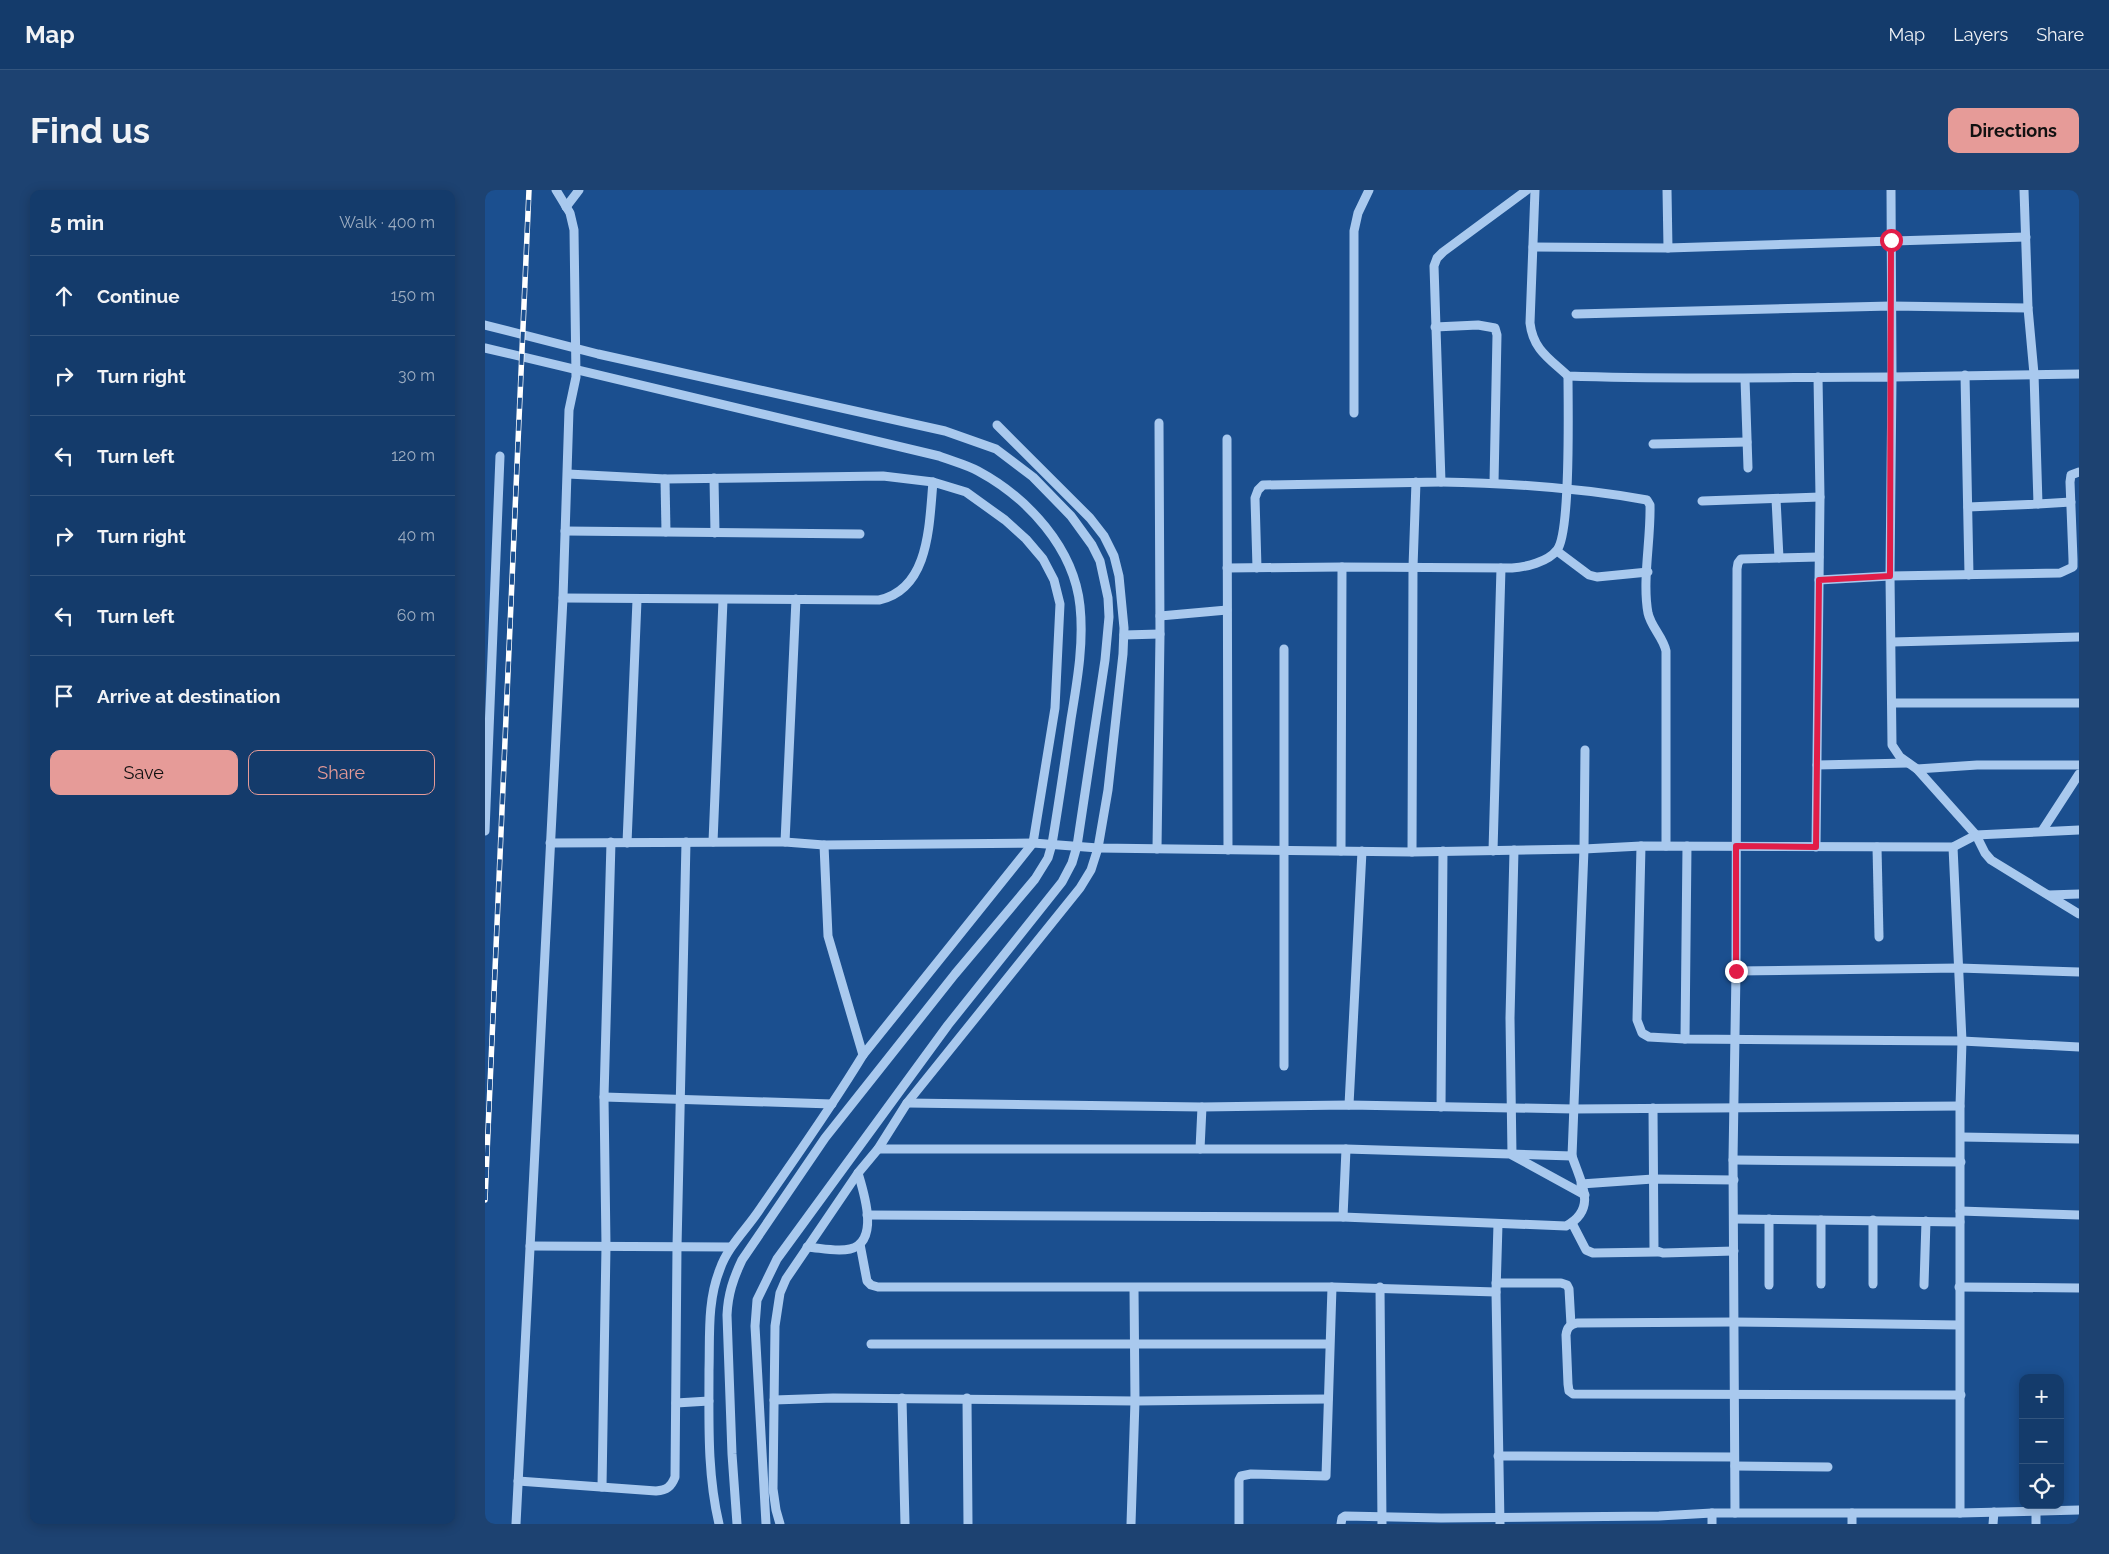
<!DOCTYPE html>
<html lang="en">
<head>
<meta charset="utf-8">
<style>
	:root { --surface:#143b6b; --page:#1d4271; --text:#f1f3f6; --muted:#9dadc1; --line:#33557e; --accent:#e69b98 }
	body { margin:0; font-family:Raleway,sans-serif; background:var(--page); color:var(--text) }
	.controls { position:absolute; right:15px; bottom:15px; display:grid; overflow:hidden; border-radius:10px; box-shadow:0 2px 12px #0003 }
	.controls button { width:45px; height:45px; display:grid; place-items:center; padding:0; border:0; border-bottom:1px solid var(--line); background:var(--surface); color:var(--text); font:25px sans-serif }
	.stop { position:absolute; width:15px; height:15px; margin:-11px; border:4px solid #e11d48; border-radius:50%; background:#fff }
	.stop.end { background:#e11d48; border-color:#fff; box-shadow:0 1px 5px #0008 }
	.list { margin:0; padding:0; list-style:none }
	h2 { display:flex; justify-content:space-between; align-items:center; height:65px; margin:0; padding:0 20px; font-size:21px }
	h2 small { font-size:16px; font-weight:400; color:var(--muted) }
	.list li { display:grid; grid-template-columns:32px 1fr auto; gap:15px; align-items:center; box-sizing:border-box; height:80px; padding:0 20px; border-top:1px solid var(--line) }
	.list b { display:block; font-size:19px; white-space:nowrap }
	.list em { font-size:16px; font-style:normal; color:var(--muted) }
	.actions { display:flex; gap:10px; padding:15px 20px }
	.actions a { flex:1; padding:11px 0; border:1px solid var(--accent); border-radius:10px; text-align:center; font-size:18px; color:var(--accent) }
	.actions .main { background:var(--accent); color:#111 }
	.icon { flex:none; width:28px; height:28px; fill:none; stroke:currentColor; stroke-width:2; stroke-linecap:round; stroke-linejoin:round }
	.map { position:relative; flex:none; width:1594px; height:1334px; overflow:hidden; border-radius:10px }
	header { display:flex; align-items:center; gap:30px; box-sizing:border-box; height:70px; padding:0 25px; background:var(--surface); border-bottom:1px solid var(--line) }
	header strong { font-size:24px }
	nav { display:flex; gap:28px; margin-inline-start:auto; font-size:18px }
	.intro { display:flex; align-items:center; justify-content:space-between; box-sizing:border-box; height:120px; padding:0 30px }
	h1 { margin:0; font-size:35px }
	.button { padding:12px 22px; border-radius:10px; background:var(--accent); color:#111; font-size:18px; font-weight:700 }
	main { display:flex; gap:30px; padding:0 30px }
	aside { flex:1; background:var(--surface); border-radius:10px; box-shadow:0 2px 12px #0003 }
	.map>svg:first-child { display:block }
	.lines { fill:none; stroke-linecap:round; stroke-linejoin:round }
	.minor { stroke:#a9c9ee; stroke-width:9 }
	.rail-casing { stroke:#fff; stroke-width:5.5 }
	.rail { stroke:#1b4f8f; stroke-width:4; stroke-dasharray:11; stroke-linecap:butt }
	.route { stroke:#e11d48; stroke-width:6 }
</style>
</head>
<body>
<header>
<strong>Map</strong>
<nav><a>Map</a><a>Layers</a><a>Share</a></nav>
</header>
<div class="intro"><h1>Find us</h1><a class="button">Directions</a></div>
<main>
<aside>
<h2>5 min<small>Walk · 400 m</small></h2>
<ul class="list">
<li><svg class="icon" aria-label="ahead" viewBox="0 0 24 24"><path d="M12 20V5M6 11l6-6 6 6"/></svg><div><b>Continue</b></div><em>150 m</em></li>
<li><svg class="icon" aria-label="right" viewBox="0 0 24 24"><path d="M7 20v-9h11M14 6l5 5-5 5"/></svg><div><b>Turn right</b></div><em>30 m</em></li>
<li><svg class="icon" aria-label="left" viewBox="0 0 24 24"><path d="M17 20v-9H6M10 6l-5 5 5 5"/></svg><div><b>Turn left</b></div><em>120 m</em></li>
<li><svg class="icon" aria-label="right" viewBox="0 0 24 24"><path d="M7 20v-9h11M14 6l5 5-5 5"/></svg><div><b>Turn right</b></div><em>40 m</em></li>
<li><svg class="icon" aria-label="left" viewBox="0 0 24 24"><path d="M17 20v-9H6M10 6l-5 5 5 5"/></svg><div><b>Turn left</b></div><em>60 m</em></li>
<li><svg class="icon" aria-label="arrive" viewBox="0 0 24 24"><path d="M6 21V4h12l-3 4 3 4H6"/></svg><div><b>Arrive at destination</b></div></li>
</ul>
<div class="actions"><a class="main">Save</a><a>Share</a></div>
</aside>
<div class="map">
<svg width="1594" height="1334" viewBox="0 0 1594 1334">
	<rect width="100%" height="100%" fill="#1b4f8f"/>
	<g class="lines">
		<g class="minor">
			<path d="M1050 0 1045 133C1048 160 1065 169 1083 186 1191 190 1299 187 1407 187L1405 386 1407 555 1415 567 1432 579 1491 645 1500 663 1506 670 1594 724"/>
			<polyline points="1182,0 1183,58"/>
			<polyline points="1406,0 1407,187 1594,184"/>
			<polyline points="81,17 94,0"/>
			<polyline points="1048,57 1183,58 1541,47"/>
			<polyline points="1091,124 1406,116 1543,118"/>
			<polyline points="0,135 113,164 460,241 511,259 548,287 586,326 607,355 615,371 623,408 624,427 620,470 592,656 587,673 577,692 463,835 292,1069 272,1110 270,1136 281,1334"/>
			<polyline points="950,137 993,135 1010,138 1012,145 1009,293"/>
			<path d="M0 158 454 266C467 271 482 275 493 281 543 308 589 358 595 416 599 454 592 492 586 529 580 571 574 612 567 654L563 668 550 689 470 784 340 948 257 1070C248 1089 243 1104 242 1125L247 1264 252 1334"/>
			<polyline points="1480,185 1484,385"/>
			<polyline points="1260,189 1263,278"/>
			<polyline points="869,223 869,41 873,23 884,0"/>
			<polyline points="742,249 743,660"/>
			<polyline points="1168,254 1262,252"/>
			<path d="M83 284 180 289 398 286 448 292 481 302 520 330 541 349 558 369 569 390 575 414 570 518 548 653 378 865C346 918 310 968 275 1019 262 1039 243 1056 235 1079 222 1111 225 1146 224 1180 224 1232 222 1283 234 1334"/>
			<polyline points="229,288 230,343"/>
			<polyline points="180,289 181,342"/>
			<path d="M956 292C1025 293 1094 298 1162 310L1165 315C1166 349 1157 391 1163 423 1166 437 1178 447 1181 461V656"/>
			<polyline points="1291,309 1294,368"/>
			<polyline points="1217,311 1335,307"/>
			<polyline points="1553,314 1586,312"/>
			<polyline points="1483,317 1553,314 1549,184 1543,118 1539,0"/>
			<polyline points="80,341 375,344"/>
			<polyline points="1072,361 1104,385 1112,387 1163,382"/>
			<polyline points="742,378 857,377"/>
			<polyline points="772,378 770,308 773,300 778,295 956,292 949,76 952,68 958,62 1042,0"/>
			<polyline points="1334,390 1405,386 1575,383 1588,377 1588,369 1585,292 1586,285 1594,282"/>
			<path d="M78 408 394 410C445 399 444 334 448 292"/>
			<polyline points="675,426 742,420"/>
			<polyline points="639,445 675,444"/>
			<polyline points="1407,452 1594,447"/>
			<polyline points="799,459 799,876"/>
			<polyline points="1407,513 1594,513"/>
			<polyline points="1332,575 1423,573"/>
			<polyline points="1432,579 1492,575 1594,575"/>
			<polyline points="0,641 15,266"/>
			<polyline points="1557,641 1594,584"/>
			<polyline points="228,652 238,410"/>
			<polyline points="300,652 311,409"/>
			<polyline points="65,653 300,652 339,655 548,653 613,658 927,662 1099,659 1156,656 1468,657 1491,645 1594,640"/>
			<polyline points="142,653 152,410"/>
			<polyline points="339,655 343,746 378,865"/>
			<polyline points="1156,656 1152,830 1157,843 1164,847 1200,849 1477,851 1594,857"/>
			<polyline points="1331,657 1335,307 1333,187"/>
			<polyline points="1392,657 1394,747"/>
			<polyline points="1468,657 1477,851 1475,916 1475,1323"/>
			<polyline points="672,659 675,444 674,233"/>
			<polyline points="1029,660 1025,828 1027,965 1100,1005"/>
			<path d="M856 661 857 377 1027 378C1041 377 1063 372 1072 360 1086 343 1083 214 1083 186"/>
			<polyline points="1008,661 1016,378"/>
			<polyline points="927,662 928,377 931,292"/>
			<polyline points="1564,705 1594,704"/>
			<polyline points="1251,781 1474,778 1594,782"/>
			<polyline points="1200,849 1202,656"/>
			<polyline points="119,907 347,914"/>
			<polyline points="422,913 717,917 864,915 1089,919 1475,916"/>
			<polyline points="864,915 877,661"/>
			<polyline points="956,917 958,661"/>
			<polyline points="1168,918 1169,1060 1178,1063 1249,1061"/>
			<polyline points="1476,947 1594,949"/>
			<polyline points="393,959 861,959 1087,966 1099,659 1100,560"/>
			<polyline points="715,959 717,917"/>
			<polyline points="1248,970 1476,972"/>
			<polyline points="1096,994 1168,989 1249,990"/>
			<polyline points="1475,1021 1594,1025"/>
			<path d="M382 1025 858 1027 1081 1036C1113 1019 1096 993 1087 966"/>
			<polyline points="858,1027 861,959"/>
			<polyline points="1249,1029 1475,1032"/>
			<polyline points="1284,1029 1284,1095"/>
			<polyline points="1336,1030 1336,1094"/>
			<polyline points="1087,1033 1101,1060 1108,1063 1173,1062"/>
			<polyline points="1013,1034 1011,1102 1015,1334"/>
			<polyline points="375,1054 382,1091 386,1095 393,1097 847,1097 1011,1102"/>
			<polyline points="45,1056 246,1057"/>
			<path d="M322 1057C336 1058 351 1062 365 1059 395 1052 379 1003 373 983"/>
			<polyline points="1011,1093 1076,1093 1082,1095 1084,1099 1086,1135"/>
			<polyline points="1388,1094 1388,1030"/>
			<polyline points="1439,1095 1441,1031"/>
			<polyline points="895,1097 897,1334"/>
			<polyline points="1474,1097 1594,1098"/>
			<path d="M1474 1135 1248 1132 1092 1133C1085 1135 1082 1137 1081 1145L1083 1194 1084 1201 1088 1204 1476 1205"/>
			<polyline points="386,1154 844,1154"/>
			<polyline points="417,1208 420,1334"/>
			<polyline points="482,1208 483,1334"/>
			<polyline points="289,1210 348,1208 650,1211 843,1209"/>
			<polyline points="191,1213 224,1211"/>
			<polyline points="1013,1266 1249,1267"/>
			<polyline points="1250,1276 1343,1277"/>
			<path d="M33 1291 171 1301C182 1300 186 1297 190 1287L192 1057 201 652"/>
			<polyline points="117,1297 121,1056 119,907 126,652"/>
			<polyline points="1250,1323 1248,970 1251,781 1252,379 1253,373 1256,369 1334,367"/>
			<polyline points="31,1334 78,408 84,220 91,187 89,40 85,23 71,0"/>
			<polyline points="295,1334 291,1320 288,1299 290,1136 295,1103 301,1089 373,983 393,959 422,913 595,698 606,680 613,658 623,600 638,464 639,438 634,386 629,366 619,346 605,328 512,235"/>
			<polyline points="646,1334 650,1211 649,1098"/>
			<polyline points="754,1334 754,1290 756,1286 766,1284 841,1286 847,1097"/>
			<polyline points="856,1334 857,1328 860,1326 956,1328 1174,1326 1227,1323 1475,1323 1594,1320"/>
			<polyline points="1227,1334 1227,1323"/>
			<polyline points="1367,1334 1367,1323"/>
			<polyline points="1508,1334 1509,1322"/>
			<polyline points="1551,1334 1551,1321"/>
		</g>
		<g class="rail-casing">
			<polyline id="rail" points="0,1010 44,0"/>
		</g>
		<use href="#rail" class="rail"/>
	</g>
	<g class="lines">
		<polyline class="route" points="1251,781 1251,656 1331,657 1334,390 1405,386 1406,50"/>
	</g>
</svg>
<div class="controls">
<button>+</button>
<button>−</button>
<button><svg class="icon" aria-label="locate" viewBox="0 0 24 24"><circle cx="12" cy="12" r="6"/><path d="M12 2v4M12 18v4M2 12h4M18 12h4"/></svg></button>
</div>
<div class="stop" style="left:1406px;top:50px"></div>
<div class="stop end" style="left:1251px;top:781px"></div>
</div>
</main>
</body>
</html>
